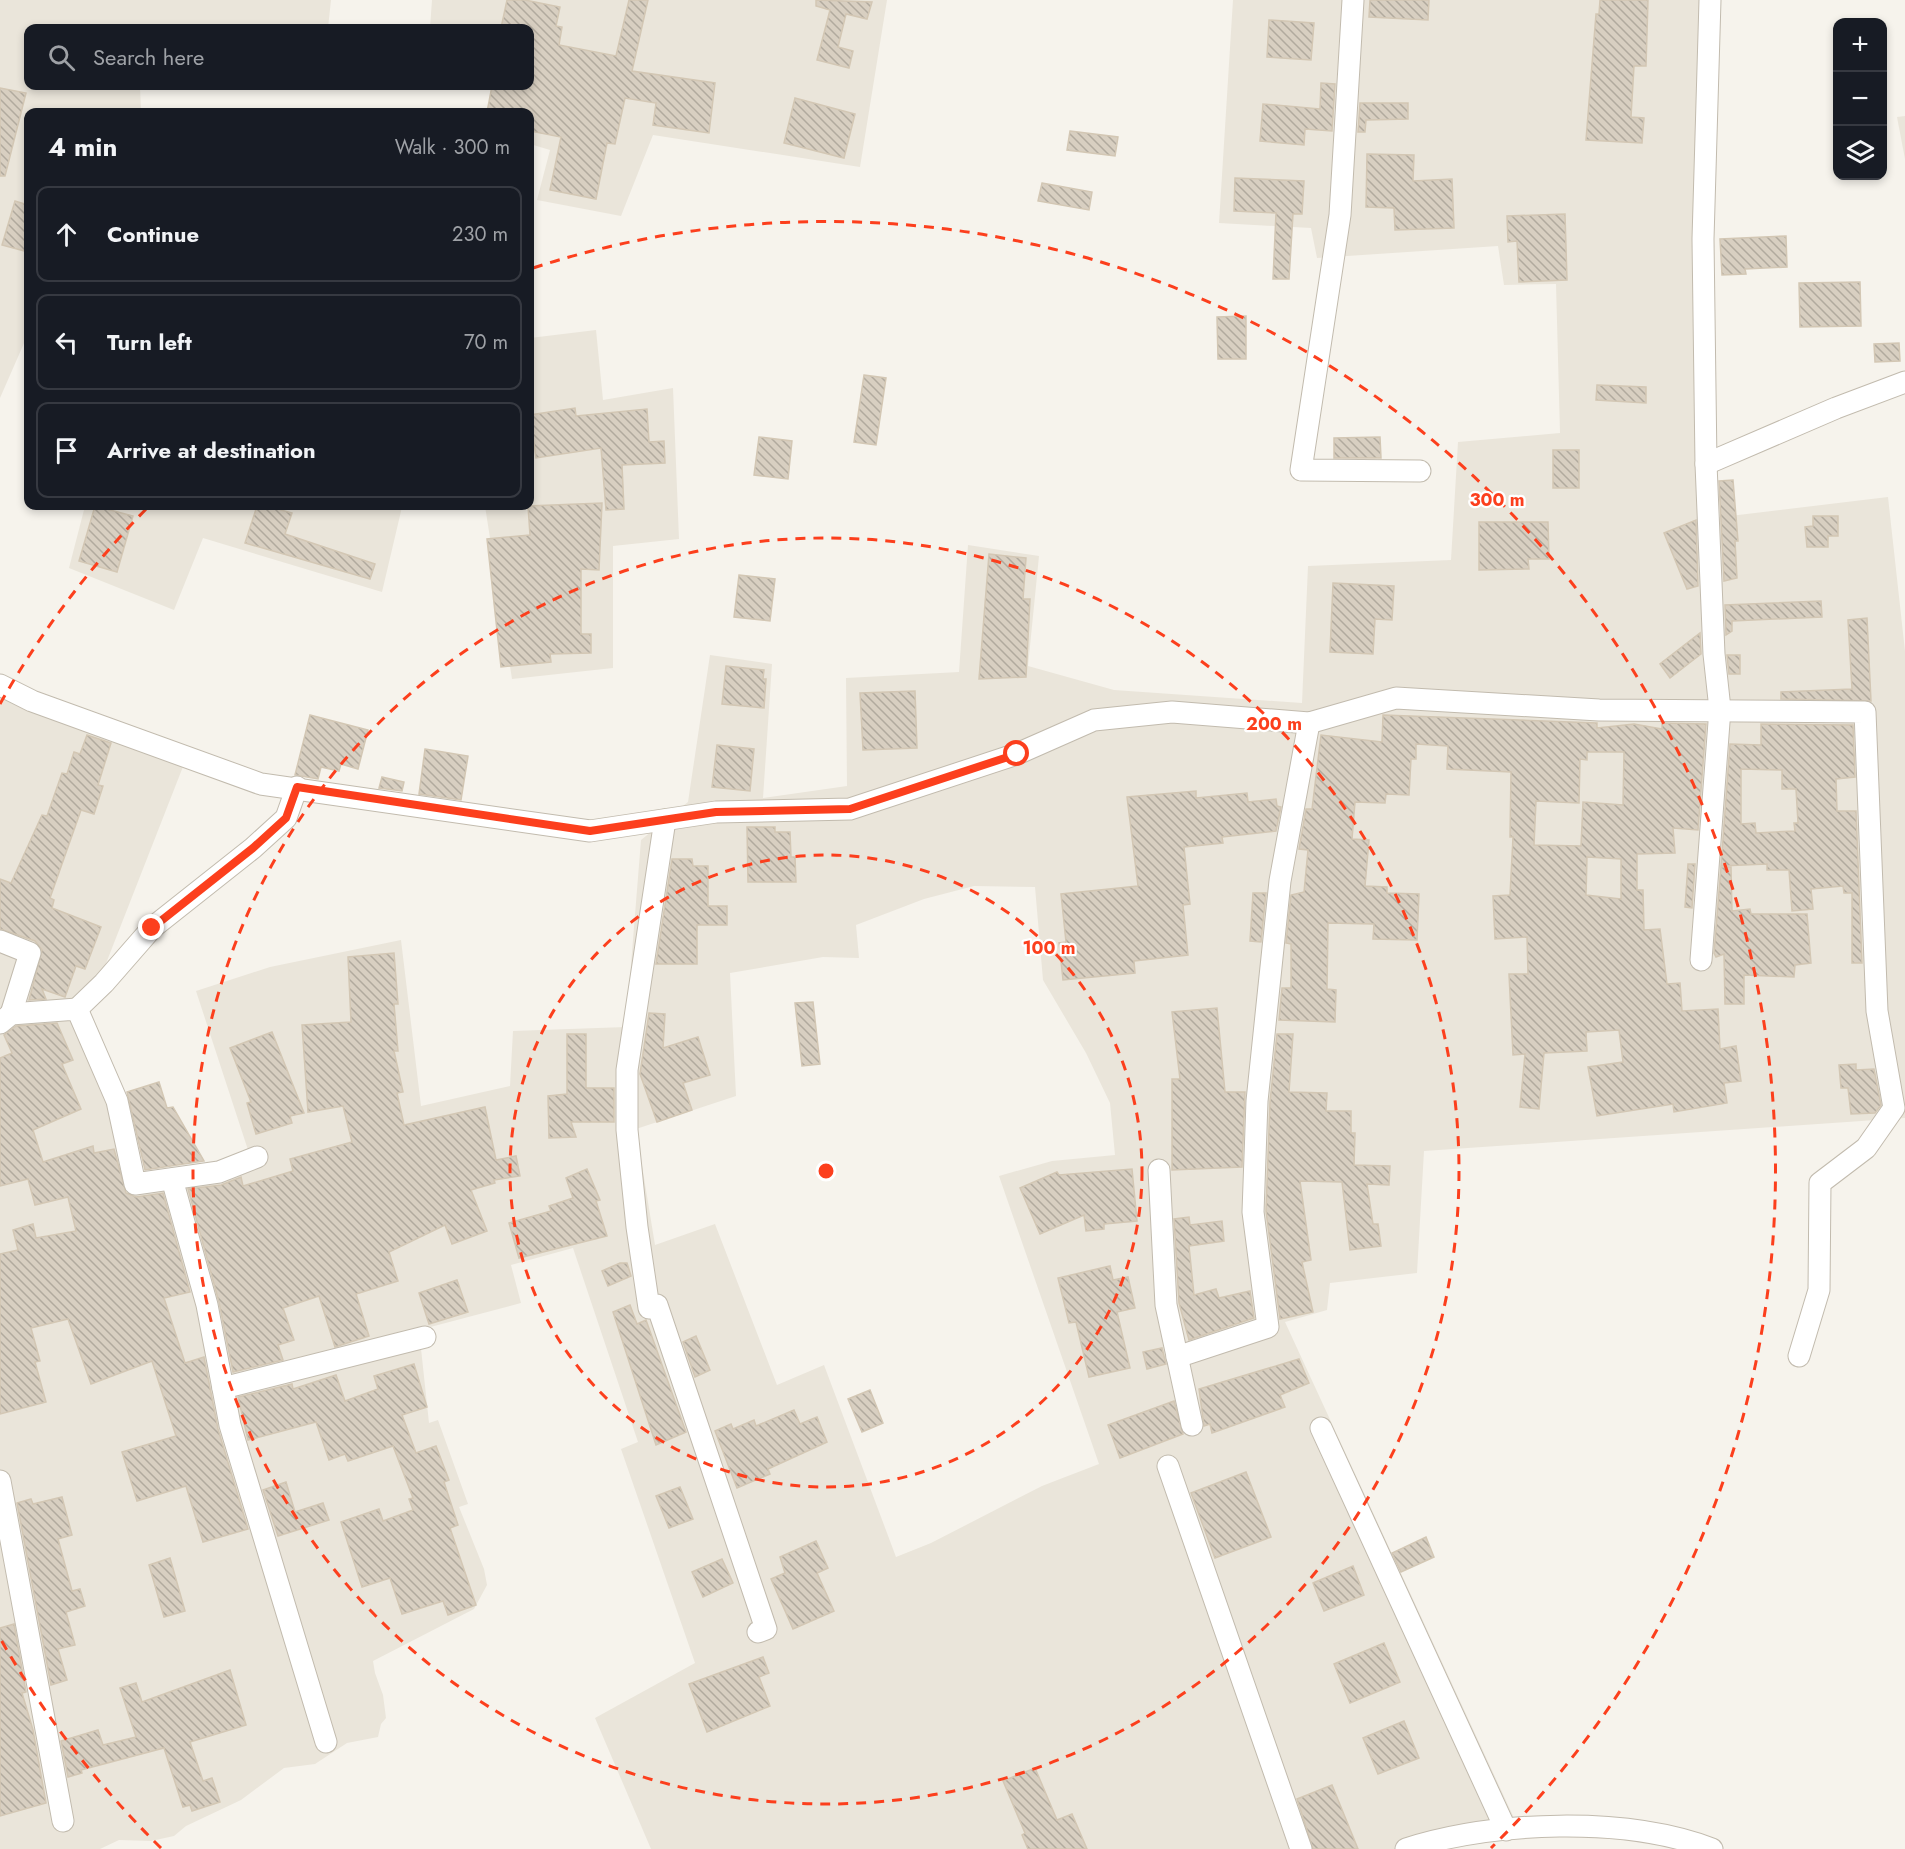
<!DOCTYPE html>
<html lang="en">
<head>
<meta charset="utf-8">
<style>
	:root { --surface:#171b24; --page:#20242c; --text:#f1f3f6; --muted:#9ea1a6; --line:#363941 }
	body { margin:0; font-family:Jost,sans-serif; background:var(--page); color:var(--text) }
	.controls { position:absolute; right:18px; top:18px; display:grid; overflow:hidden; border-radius:12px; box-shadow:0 3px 9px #0003 }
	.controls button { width:54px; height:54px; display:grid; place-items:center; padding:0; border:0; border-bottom:2px solid var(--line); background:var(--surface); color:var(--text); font:30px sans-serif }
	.stop { position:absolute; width:18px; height:18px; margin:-14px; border:4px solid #fc3f1d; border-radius:50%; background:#fff }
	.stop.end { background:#fc3f1d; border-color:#fff; box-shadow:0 2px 6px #0008 }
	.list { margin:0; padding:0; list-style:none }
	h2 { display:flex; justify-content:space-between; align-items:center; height:78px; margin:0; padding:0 24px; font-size:26px }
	h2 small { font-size:20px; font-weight:400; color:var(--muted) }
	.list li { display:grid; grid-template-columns:39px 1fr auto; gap:18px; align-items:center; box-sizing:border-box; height:96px; margin:0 12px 12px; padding:0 12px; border:2px solid var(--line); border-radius:12px }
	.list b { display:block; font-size:22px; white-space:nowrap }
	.list em { font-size:20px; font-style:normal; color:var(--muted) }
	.icon { flex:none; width:33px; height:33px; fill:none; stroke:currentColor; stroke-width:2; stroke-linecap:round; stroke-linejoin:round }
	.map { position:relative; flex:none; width:1905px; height:1849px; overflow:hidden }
	.search { position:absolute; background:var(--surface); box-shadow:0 3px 9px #0003; left:24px; top:24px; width:510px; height:66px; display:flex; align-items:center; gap:15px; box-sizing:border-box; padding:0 21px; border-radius:12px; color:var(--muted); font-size:22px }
	.panel { position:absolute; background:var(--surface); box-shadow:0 3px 9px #0003; left:24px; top:108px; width:510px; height:402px; border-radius:12px }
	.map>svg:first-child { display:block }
	.residential { fill:#eae5da; fill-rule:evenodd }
	.building { fill:url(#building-back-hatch); stroke:#d3c7b4; stroke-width:1.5; fill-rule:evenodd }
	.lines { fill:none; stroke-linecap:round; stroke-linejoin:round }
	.minor-casing { stroke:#c2bbae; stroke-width:23 }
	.minor { stroke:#fff; stroke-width:21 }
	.route { stroke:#fc3f1d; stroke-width:8 }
	.ring { fill:none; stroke:#fc3f1d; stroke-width:3; stroke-dasharray:10 8 }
	.centre { fill:#fc3f1d; stroke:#fff; stroke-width:3 }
	.ring-label { font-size:18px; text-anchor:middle; font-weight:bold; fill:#fc3f1d; stroke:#fff; stroke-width:4.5; stroke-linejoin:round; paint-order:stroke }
</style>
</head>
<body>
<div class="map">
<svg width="1905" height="1849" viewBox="0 0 1905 1849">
	<defs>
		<pattern id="building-back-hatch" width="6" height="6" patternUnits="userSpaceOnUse" patternTransform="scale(1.5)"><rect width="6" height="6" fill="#d8cfc1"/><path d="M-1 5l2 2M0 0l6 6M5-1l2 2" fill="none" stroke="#b1aa9e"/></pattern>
	</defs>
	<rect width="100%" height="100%" fill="#f6f3ec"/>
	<g class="residential">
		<polygon points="0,0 331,0 328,28 28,28 28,86 140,86 141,112 28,112 28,334 0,398"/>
		<polygon points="432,0 887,0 860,167 653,135 621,216 537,200 550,150 530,144 530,112 489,112 491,86 530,86 530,28 430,28"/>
		<path d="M1233 0H1713L1705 519 1888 497 1905 651V1118L1424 1151 1417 1273 1330 1283 1327 1310 1285 1322 1514 1818 1406 1849H651L595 1718 695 1663 621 1449 638 1442 573 1248 511 1265 521 1303 419 1330 429 1423 438 1420 468 1504 459 1507 484 1569 487 1585 474 1609 373 1661 375 1673 383 1695 386 1718 381 1724 378 1737 347 1743 315 1764 284 1768 241 1800 186 1826 174 1836 151 1841 119 1840 100 1849H0V682L186 759 87 1012 129 1185 249 1153 196 991 270 967 401 940 421 1106 510 1086 513 1031 626 1027 641 840 688 802 710 655 772 664 763 798 847 786 846 678 959 672 968 545 1039 556 1028 666 1114 690 1302 703 1308 566 1451 560 1458 442 1560 433 1556 284 1504 285 1498 246 1317 258 1311 228 1219 223ZM974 886 1035 887 1043 980 1086 1053 1110 1103 1115 1155 1052 1161 999 1176 1099 1464 1042 1486 931 1543 896 1557 824 1365 777 1385 715 1224 655 1245 636 1129 736 1096 730 973 823 957 859 958 856 925 924 899Z"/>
		<polygon points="1905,116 1905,159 1897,117"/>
		<polygon points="596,330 603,400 673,388 679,539 613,546 613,668 512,679 485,506 530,506 530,338"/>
		<polygon points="85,506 412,506 402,507 382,592 203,538 174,610 69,568"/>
	</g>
	<g class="building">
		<polygon points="507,0 525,0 560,7 556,26 562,27 559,45 616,56 629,0 648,0 632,71 715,83 709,133 653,125 656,103 625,98 615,144 607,143 596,199 550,190 561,137 530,131 530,112 487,112 492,86 530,86 530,28 501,28"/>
		<polygon points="816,0 872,2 867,19 846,14 838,47 853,51 849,68 817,60 830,10 816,6"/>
		<polygon points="1370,0 1429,0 1428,20 1369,17"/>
		<polygon points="1600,0 1648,0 1646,66 1634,66 1631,117 1644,118 1642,143 1586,140 1596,14 1599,14"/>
		<polygon points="1269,20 1314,23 1311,60 1267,57"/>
		<polygon points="1321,83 1335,84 1332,131 1305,129 1304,145 1260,141 1263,104 1320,109"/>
		<polygon points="0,88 26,93 5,176 0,176"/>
		<polygon points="795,98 855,114 844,158 784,143"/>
		<polygon points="1360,103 1408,103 1408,119 1366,120 1365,132 1358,132"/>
		<polygon points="1070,131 1118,137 1115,156 1067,150"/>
		<polygon points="1367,154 1414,155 1413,181 1452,179 1454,228 1395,230 1394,208 1366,207"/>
		<polygon points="1235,178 1304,181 1302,214 1293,214 1289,279 1273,279 1276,213 1234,211"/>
		<polygon points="1042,183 1092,192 1089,210 1038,201"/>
		<polygon points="15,201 28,205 28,252 2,245"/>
		<polygon points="1565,214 1567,280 1519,282 1517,241 1508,242 1507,216"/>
		<polygon points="1786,236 1787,267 1745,269 1746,274 1722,275 1720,239"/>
		<polygon points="1860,282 1861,326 1800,327 1799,283"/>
		<polygon points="1246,316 1246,359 1218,359 1217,317"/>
		<polygon points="1899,343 1900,361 1875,362 1874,344"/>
		<polygon points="864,375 886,378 876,445 854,442"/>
		<polygon points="1597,385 1646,387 1646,403 1596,400"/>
		<polygon points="575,408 576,416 647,409 649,442 664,441 665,463 622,465 624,509 606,510 601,448 536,458 530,415"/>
		<polygon points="759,437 792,441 788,479 754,475"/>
		<polygon points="1380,437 1381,458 1334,458 1334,438"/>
		<rect x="1553" y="450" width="26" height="38"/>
		<polygon points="1733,480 1738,541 1735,541 1737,578 1724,581 1719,481"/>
		<polygon points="602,503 599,570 581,569 581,634 591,634 591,653 550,654 551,662 501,667 487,539 530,535 528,506"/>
		<polygon points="95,506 133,516 117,572 79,561"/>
		<polygon points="257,506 283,506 281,510 292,513 285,534 375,564 370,579 245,543"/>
		<polygon points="1813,516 1838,516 1838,536 1828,536 1828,547 1807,547 1805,527 1813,526"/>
		<polygon points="1696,520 1698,586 1687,589 1664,533"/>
		<polygon points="1479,522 1548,522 1549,559 1528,559 1529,569 1479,570"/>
		<polygon points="989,554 1026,558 1023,599 1030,599 1026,677 979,679"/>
		<polygon points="739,575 775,579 770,621 734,617"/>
		<polygon points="1333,583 1394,586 1392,620 1375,619 1373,654 1330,652"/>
		<polygon points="1821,601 1822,617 1732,621 1732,631 1726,635 1725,605"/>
		<polygon points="1867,618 1871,701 1781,699 1781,692 1852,689 1848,620"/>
		<polygon points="1700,633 1701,654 1670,678 1660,664"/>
		<polygon points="1727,655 1740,655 1740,674 1729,674"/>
		<polygon points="726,666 764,670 763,679 766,679 764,708 722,704"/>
		<polygon points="915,691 917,748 863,750 860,693"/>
		<polygon points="310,715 368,730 358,769 341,764 339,771 321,767 318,779 295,775"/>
		<path d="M1383 715 1597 723V728L1634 724 1662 729V723L1706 724 1698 830 1673 828 1675 853 1637 854V890H1643L1644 930 1660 929 1667 984 1680 983 1682 1011 1718 1009 1720 1049 1736 1046 1741 1081 1724 1083 1727 1103 1674 1112 1673 1104 1597 1116 1588 1067 1623 1062 1619 1030 1586 1032 1587 1051 1544 1053 1539 1109 1520 1107 1525 1054 1513 1055 1509 974H1528L1527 937 1495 939 1493 896 1510 895 1513 837H1510L1511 772 1447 769 1448 746 1416 744V759H1411L1409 795 1386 794 1385 803 1355 802 1352 839 1369 840 1365 886 1387 887V893L1419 894 1417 940 1373 939 1374 924 1328 923 1327 989 1336 990 1335 1022 1279 1020 1282 988H1291V944L1286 943 1291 895 1304 892 1308 850 1299 849 1306 809H1312L1321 735 1382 742ZM1587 752H1624L1623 805 1583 802 1581 846 1534 845 1536 801 1579 803 1580 759 1587 760ZM1587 857 1621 859V899L1586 895Z"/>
		<path d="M1761 724 1853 725 1855 777 1836 779 1837 811H1856L1862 963H1852V893H1844L1843 886 1811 889 1813 909 1792 911 1789 870H1767V864L1721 866 1730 744 1761 745ZM1741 769 1782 770V789H1796L1798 823H1794L1795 831 1756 833 1755 823 1741 824Z"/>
		<polygon points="87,735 111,743 98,785 103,786 94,814 81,810 50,898 54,900 52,908 101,927 85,969 76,966 65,997 42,989 46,999 29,1000 42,950 35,941 0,929 0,879 11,883 42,815 47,816 62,773 67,774 74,752 80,754"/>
		<polygon points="717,745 754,749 750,791 712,787"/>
		<polygon points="425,749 468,756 461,800 419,794"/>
		<polygon points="382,777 404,782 402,791 379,788"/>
		<polygon points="1196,791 1196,798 1247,793 1248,802 1276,799 1277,806 1281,807 1276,831 1222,837 1223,843 1184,847 1190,904 1183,905 1188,955 1134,961 1135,973 1063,980 1059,943 1066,942 1061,894 1138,886 1127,797"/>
		<polygon points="747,827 775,827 775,832 790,832 791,857 795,857 796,882 748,882"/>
		<polygon points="672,859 692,859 693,866 708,866 708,906 727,906 727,925 697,925 697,964 656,964"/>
		<polygon points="1688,864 1695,864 1692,908 1685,907"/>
		<polygon points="1721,867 1731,867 1732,911 1750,909 1751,914 1807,914 1811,963 1795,965 1794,977 1744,975 1744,1004 1725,1004 1724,954 1716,957 1714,953"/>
		<polygon points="1253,893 1266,893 1261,942 1250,941"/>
		<polygon points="394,953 398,1004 394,1004 398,1051 394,1051 403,1092 397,1093 404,1125 485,1107 496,1160 516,1156 520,1176 494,1180 495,1183 471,1190 487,1231 452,1244 445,1225 389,1252 398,1281 356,1294 369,1336 335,1347 319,1296 283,1308 294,1340 278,1345 283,1360 233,1372 219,1302 188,1189 221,1185 241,1177 243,1186 293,1171 290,1159 352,1142 343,1106 308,1112 302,1025 351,1022 348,957"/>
		<polygon points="813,1002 820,1064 802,1066 795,1003"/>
		<polygon points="1217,1008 1225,1092 1245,1092 1242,1167 1172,1170 1172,1079 1180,1079 1172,1012"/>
		<polygon points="649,1013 665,1014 663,1048 698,1037 710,1075 683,1083 692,1110 657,1122 640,1074"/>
		<polygon points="57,1023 73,1060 62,1064 81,1109 33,1130 43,1162 93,1146 94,1153 114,1149 126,1193 136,1197 163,1193 190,1292 164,1298 185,1363 204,1357 218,1429 248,1529 203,1542 186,1486 137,1501 122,1452 176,1436 152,1361 91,1384 68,1319 31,1328 40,1361 35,1362 46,1402 0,1414 0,1254 18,1250 13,1230 33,1224 36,1238 76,1231 68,1197 35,1205 28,1179 0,1186 0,1058 12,1053 4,1035 16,1026"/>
		<polygon points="272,1032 304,1113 290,1116 292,1123 256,1134 247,1103 251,1102 230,1048"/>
		<polygon points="567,1034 586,1034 586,1088 614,1088 614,1122 571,1122 576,1137 549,1138 548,1096 567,1094"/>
		<polygon points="1277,1034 1293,1034 1289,1092 1327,1093 1326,1111 1351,1111 1351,1133 1355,1133 1354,1165 1390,1166 1389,1185 1367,1184 1373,1224 1378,1224 1381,1246 1350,1250 1342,1182 1300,1181 1311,1260 1302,1262 1313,1312 1280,1319 1266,1211 1270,1102"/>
		<polygon points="1856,1064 1856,1070 1874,1069 1881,1105 1875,1113 1851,1114 1848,1088 1841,1088 1839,1065"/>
		<polygon points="159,1082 167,1108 173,1107 204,1161 145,1170 127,1092"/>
		<polygon points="587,1169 600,1200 596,1201 607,1236 519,1258 509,1223 551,1211 549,1206 573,1198 566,1178"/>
		<polygon points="1132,1169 1137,1221 1104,1224 1104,1229 1086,1231 1084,1215 1040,1234 1020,1188 1057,1172 1059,1175"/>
		<polygon points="1189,1217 1190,1225 1222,1221 1224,1241 1189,1246 1194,1295 1216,1289 1219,1298 1250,1291 1254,1318 1189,1340 1179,1303 1174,1219"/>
		<polygon points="620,1263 627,1263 631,1276 608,1286 602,1271"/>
		<polygon points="1110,1266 1113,1280 1128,1277 1135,1308 1117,1312 1130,1368 1089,1377 1076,1322 1069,1323 1058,1278"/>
		<polygon points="457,1280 468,1312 429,1324 419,1293"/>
		<polygon points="630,1305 637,1324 646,1320 686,1432 656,1445 613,1312"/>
		<polygon points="696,1336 710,1370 695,1377 683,1342"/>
		<polygon points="1162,1348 1166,1364 1147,1369 1143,1352"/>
		<polygon points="1299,1359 1309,1383 1280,1395 1285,1407 1212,1433 1210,1424 1204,1426 1199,1389"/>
		<polygon points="414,1364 427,1407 402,1415 416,1453 436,1446 449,1480 444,1482 458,1525 450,1528 476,1605 448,1615 443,1601 402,1614 390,1578 362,1587 341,1522 379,1509 383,1521 413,1510 409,1499 413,1498 393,1446 348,1461 345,1454 329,1460 316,1422 248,1440 238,1397 292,1384 293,1389 336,1375 345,1401 378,1389 374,1376"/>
		<polygon points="870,1390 883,1423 862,1432 848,1399"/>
		<polygon points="1174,1401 1183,1434 1120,1458 1108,1425"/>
		<polygon points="794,1410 800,1424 817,1417 827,1442 768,1469 770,1474 737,1488 715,1431 731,1424 733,1429 754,1420 756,1426"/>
		<polygon points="1246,1472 1271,1537 1215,1558 1191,1493"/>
		<polygon points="286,1482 295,1512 323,1503 329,1520 278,1536 263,1490"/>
		<polygon points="680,1487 693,1519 669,1528 656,1496"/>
		<polygon points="62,1497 72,1535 58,1539 72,1591 80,1589 85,1606 66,1612 75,1645 58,1649 67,1680 51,1685 17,1503 31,1499 33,1504"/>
		<polygon points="1426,1537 1434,1557 1401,1572 1392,1553"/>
		<polygon points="816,1541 828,1568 817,1573 834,1611 793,1629 771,1579 785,1573 780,1557"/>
		<polygon points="170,1558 185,1611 164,1617 149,1565"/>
		<polygon points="722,1559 733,1583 703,1597 692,1572"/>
		<polygon points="1353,1566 1364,1595 1324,1611 1313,1583"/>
		<polygon points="14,1624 26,1692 22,1693 33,1730 46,1803 0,1816 0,1628"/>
		<polygon points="1384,1643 1400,1682 1350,1703 1334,1664"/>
		<polygon points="763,1657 769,1673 759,1677 770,1706 707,1732 689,1684"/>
		<polygon points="230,1670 246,1725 190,1742 203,1781 212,1778 220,1802 192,1811 190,1805 183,1807 164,1748 81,1770 82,1773 68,1777 61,1741 98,1730 103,1745 136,1737 120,1688 136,1683 142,1702"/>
		<polygon points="1404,1721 1419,1758 1378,1774 1363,1738"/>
		<polygon points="1035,1768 1057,1820 1072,1814 1087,1849 1028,1849 1022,1835 1025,1833 1003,1781"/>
		<polygon points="1332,1785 1358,1849 1313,1849 1297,1799"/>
	</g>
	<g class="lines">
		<g class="minor-casing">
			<g id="minor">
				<polyline points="1353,0 1340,215 1301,470 1420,471"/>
				<polyline points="1706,464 1836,408 1905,382"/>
				<polyline points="0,685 32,701 261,784 590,831 716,812 850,809 1017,754 1094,720 1172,712 1309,723 1396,698 1599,710 1865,712 1877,1011 1894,1108 1866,1148 1820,1183 1819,1290 1799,1356"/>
				<polyline points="665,820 627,1070 627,1130 637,1227 649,1308 657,1305 766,1629 758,1632"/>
				<polyline points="0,941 30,953 11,1014"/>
				<polyline points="1701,960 1720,709 1714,654 1706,464 1703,239 1710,0"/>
				<polyline points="77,1009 104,983 152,928 253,848 286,818 297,787"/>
				<polyline points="0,1023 11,1014 77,1009 117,1101 135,1184 219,1172 257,1157"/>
				<polyline points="1159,1170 1166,1305 1192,1425"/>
				<polyline points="172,1179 207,1305 230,1425 326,1742"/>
				<polyline points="1177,1357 1268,1327 1253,1212 1257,1101 1280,881 1309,723"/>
				<polyline points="223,1388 425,1337"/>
				<polyline points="1321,1428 1506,1830"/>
				<polyline points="1168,1466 1301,1849"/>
				<polyline points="0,1481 63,1821"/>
				<path d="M1406 1849C1494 1821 1625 1816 1712 1849"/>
			</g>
		</g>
		<use href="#minor" class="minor"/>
	</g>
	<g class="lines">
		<polyline class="route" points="152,928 253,848 286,818 297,787 590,831 716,812 850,809 1017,754"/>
	</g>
	<g class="ring">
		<circle cx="826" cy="1171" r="316"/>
		<circle cx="826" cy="1171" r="633"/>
		<path d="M161 1848A949 949 0 0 1 0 1638M0 704A949 949 0 0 1 149 506M533 268A949 949 0 0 1 1491 1848"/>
	</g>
	<circle cx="826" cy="1171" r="9" class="centre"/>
	<g class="ring-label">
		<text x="1497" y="506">300 m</text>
		<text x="1274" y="730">200 m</text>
		<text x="1049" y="954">100 m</text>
	</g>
</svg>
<div class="controls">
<button>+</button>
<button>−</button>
<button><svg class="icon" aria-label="layers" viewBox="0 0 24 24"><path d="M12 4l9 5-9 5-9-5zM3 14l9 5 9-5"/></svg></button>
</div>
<div class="stop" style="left:1017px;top:754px"></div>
<div class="stop end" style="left:152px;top:928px"></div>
<div class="search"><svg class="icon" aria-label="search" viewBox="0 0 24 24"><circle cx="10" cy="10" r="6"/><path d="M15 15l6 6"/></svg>Search here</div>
<section class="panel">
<h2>4 min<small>Walk · 300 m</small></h2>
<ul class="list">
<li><svg class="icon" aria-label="ahead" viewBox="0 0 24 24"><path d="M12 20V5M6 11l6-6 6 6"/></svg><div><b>Continue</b></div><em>230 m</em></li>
<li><svg class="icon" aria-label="left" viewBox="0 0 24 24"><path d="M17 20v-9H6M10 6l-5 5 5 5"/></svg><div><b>Turn left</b></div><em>70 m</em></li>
<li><svg class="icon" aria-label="arrive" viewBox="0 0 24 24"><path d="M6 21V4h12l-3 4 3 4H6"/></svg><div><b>Arrive at destination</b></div></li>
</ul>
</section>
</div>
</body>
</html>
